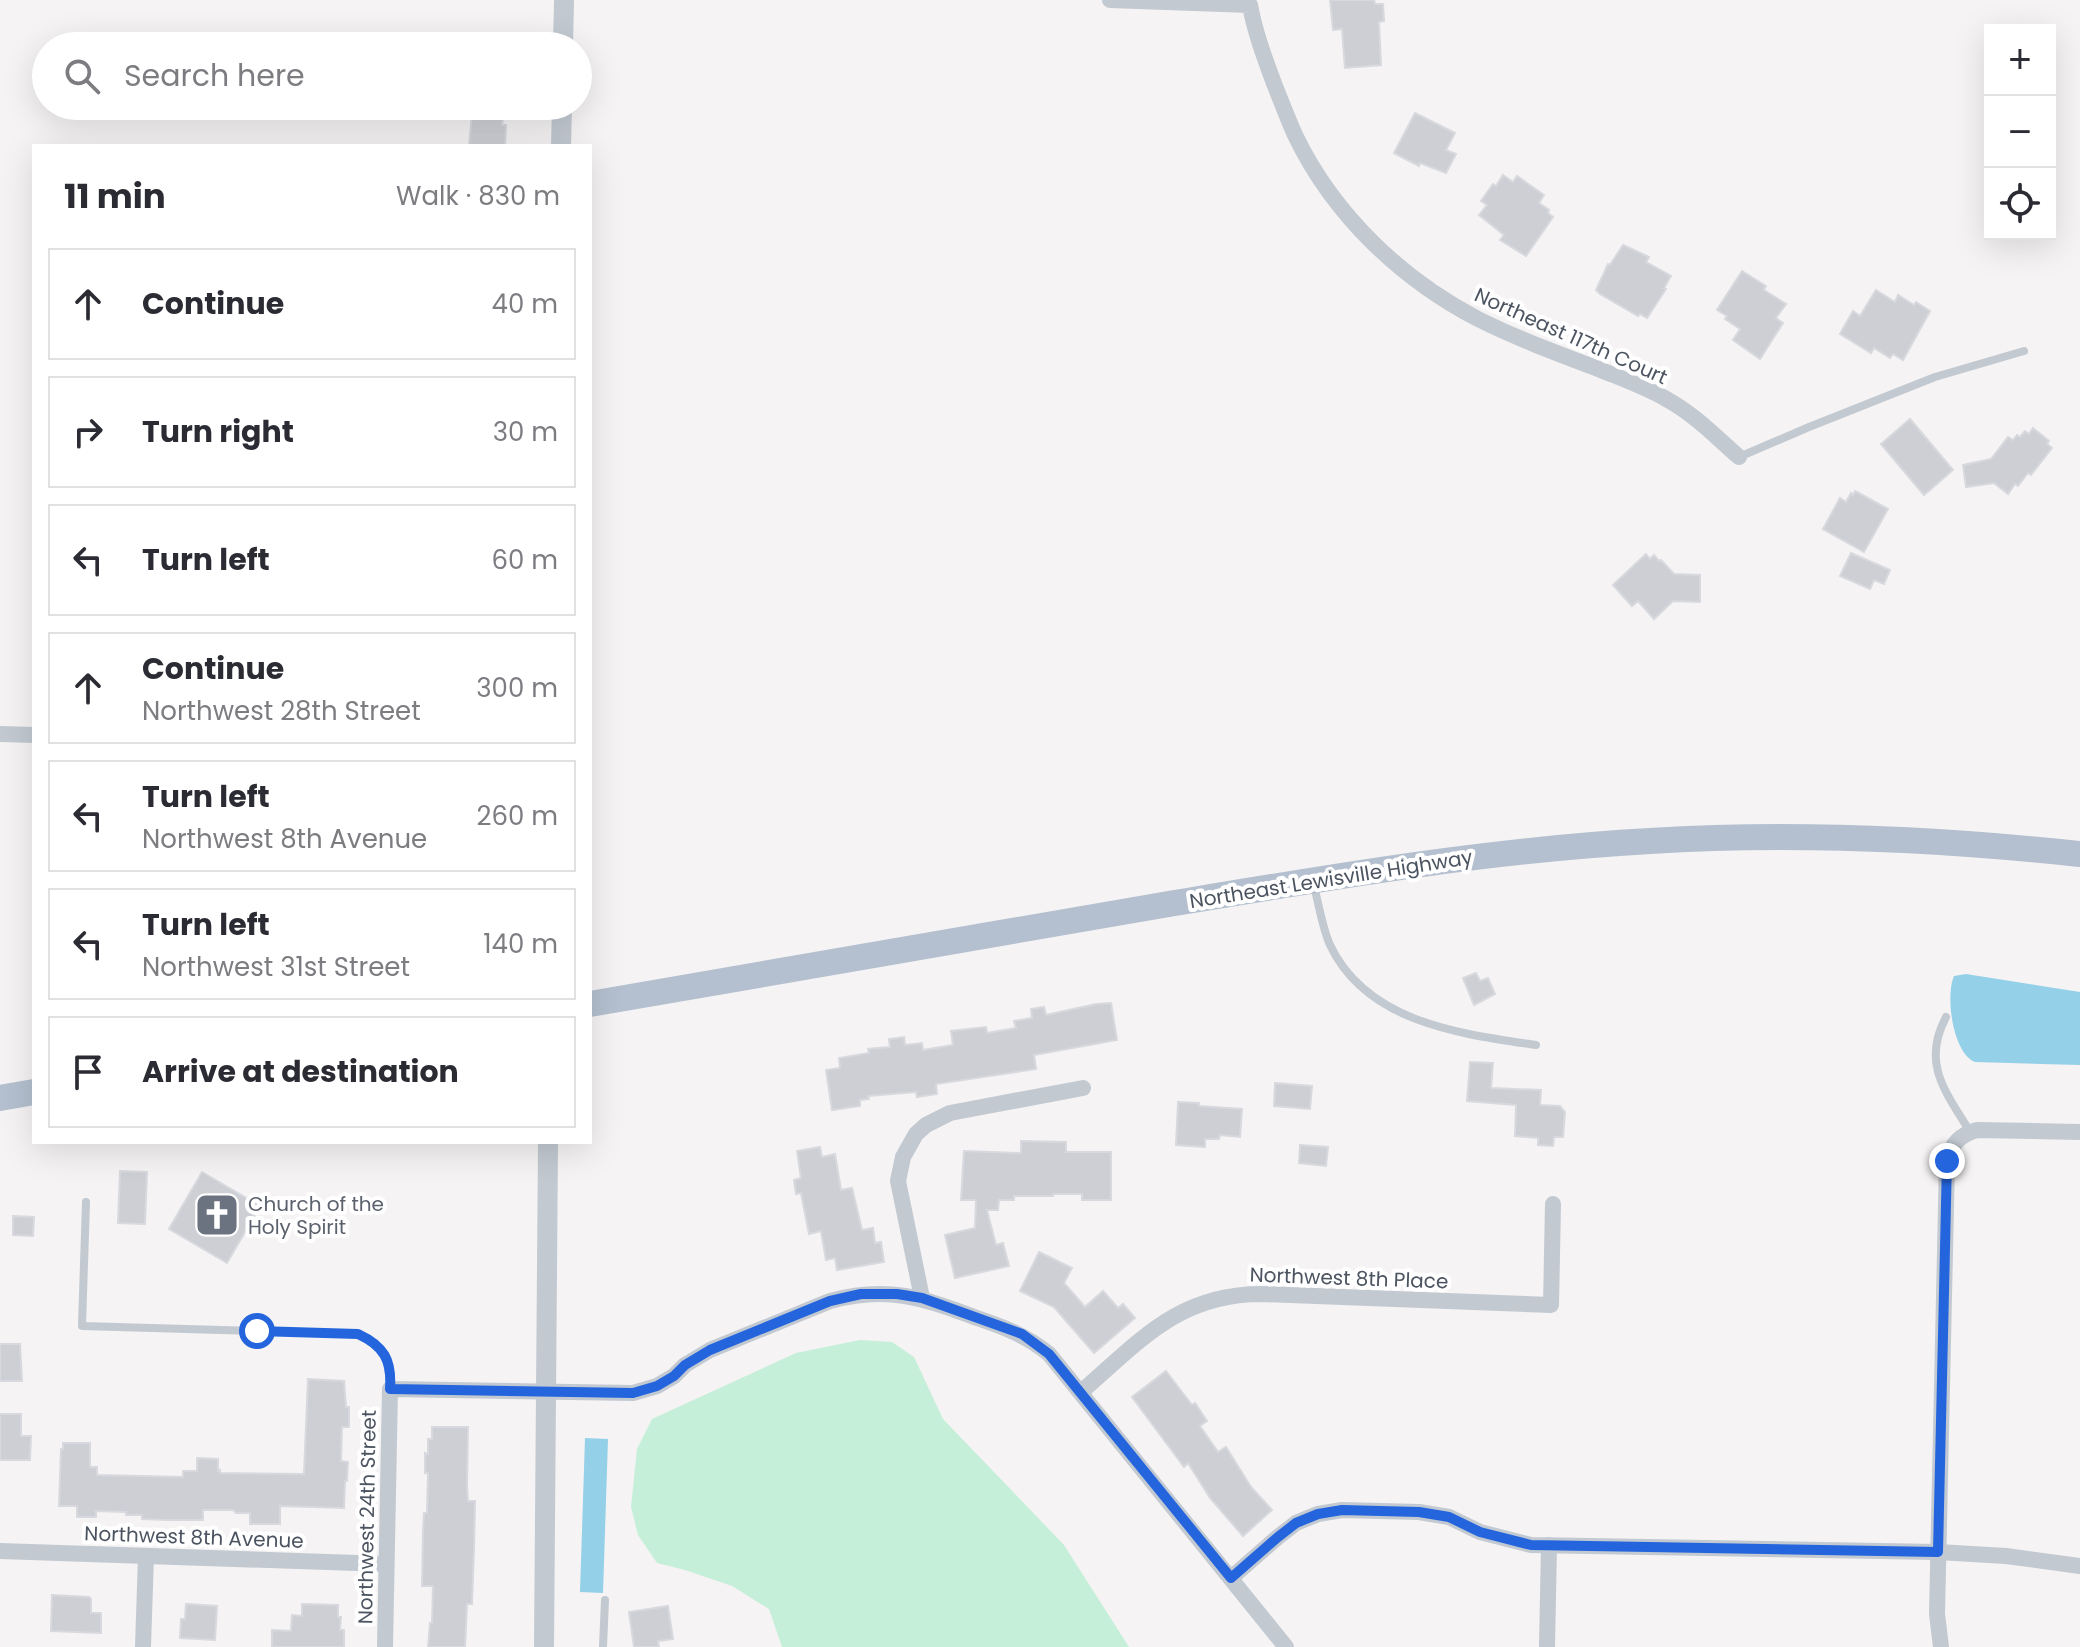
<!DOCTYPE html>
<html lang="en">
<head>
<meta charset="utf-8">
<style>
	:root { --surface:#fff; --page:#f7f7f7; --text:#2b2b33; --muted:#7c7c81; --line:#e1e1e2 }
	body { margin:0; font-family:Poppins,sans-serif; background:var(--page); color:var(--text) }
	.controls { position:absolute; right:24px; top:24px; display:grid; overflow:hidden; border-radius:0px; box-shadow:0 8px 32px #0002 }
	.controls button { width:72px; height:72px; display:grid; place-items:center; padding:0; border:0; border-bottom:2px solid var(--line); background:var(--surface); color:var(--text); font:40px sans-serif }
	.stop { position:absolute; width:24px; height:24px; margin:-18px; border:6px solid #2465de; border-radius:50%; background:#fff }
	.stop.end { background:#2465de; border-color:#fff; box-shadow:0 2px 8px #0008 }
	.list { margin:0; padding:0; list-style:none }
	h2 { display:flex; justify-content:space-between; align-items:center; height:104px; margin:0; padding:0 32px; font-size:34px }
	h2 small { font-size:26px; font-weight:400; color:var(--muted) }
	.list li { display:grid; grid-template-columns:52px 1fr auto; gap:24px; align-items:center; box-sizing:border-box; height:112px; margin:0 16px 16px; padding:0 16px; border:2px solid var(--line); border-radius:0px }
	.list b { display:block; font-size:30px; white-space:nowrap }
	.list p { margin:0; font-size:26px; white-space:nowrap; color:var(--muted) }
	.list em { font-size:26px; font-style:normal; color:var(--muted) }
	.icon { flex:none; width:44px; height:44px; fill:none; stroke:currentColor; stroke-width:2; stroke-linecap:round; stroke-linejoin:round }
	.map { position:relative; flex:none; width:2080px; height:1647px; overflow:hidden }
	.search { position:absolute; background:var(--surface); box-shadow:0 8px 32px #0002; left:32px; top:32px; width:560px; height:88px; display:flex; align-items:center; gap:20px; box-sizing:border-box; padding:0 28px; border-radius:44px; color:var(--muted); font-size:30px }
	.panel { position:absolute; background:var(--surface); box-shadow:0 8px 32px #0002; left:32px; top:144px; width:560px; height:1000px; border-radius:0px }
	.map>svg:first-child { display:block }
	.green { fill:#c5efd9 }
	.water { fill:#95d0e9 }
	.building { fill:#cdcfd5; stroke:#d7d9de; stroke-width:2 }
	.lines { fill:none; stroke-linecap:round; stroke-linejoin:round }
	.service { stroke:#c2c9d1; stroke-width:8 }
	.minor { stroke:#c2c9d1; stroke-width:16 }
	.tertiary { stroke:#c2c9d1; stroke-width:20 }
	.primary { stroke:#b4c0cf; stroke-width:26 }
	.route { stroke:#2465de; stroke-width:10 }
	.labels { text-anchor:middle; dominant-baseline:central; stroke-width:8; stroke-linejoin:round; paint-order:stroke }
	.street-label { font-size:20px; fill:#4b5460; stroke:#fff }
	.worship-label { font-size:20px; fill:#5b616d; stroke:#fff; text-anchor:start }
</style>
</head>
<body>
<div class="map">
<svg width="2080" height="1647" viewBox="0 0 2080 1647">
	<rect width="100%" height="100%" fill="#f5f3f3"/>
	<polygon class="green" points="860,1340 892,1342 914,1357 943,1419 1064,1545 1129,1647 782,1647 769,1609 732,1586 685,1570 657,1563 638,1535 631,1507 637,1449 652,1419 796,1353"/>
	<g class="water">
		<path d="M1966 974 2080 992V1065L1975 1062C1953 1054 1945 996 1954 976Z"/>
		<polygon points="585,1438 608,1439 603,1593 580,1592"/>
	</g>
	<g class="building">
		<polygon points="1330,0 1374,0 1375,4 1383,4 1384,21 1379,22 1381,65 1345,68 1342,29 1333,30"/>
		<polygon points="1415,113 1455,133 1446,150 1456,154 1446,173 1420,163 1419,166 1394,153"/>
		<polygon points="472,114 503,117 502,125 506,125 505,146 469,146"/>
		<polygon points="1503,175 1513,182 1517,176 1544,195 1539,203 1549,210 1548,213 1553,217 1526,256 1500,240 1504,235 1479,215 1487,205 1481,201 1493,184 1496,186"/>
		<polygon points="1623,245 1649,257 1646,262 1671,276 1664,288 1666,289 1647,318 1640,314 1638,316 1600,294 1596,290 1608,264 1610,265"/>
		<polygon points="1742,271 1766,286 1764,290 1786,304 1776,318 1783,323 1760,359 1733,340 1740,329 1725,319 1727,316 1717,310"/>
		<polygon points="1876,290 1895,302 1898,295 1914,305 1916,302 1930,311 1903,360 1893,354 1890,358 1874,348 1871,353 1840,334 1853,311 1860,316"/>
		<polygon points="1910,419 1953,470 1924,495 1881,444"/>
		<polygon points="2033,428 2049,441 2047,444 2052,448 2031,475 2028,473 2018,486 2015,484 2008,494 1994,483 1966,487 1963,465 1991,459 2008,437 2013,440 2017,435 2020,437 2025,431 2029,434"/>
		<polygon points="1855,491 1888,509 1864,552 1823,529 1840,498 1846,502 1851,493 1853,495"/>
		<polygon points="1851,553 1890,570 1884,584 1874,580 1870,589 1840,576"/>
		<polygon points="1646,554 1650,559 1654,555 1659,561 1661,560 1674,574 1700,575 1700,602 1673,601 1654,619 1638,601 1632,606 1613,585"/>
		<polygon points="1476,973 1480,981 1488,978 1495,994 1474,1005 1463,978"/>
		<polygon points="1111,1003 1117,1040 1034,1055 1036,1069 936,1084 937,1094 917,1097 916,1092 868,1096 869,1099 860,1100 860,1106 832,1110 826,1070 840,1068 839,1058 869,1053 868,1049 890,1047 889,1039 904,1037 905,1045 922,1043 923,1050 953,1045 951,1031 986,1027 987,1033 1016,1028 1014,1021 1032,1018 1031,1009 1044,1007 1046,1015 1096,1004"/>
		<polygon points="1470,1062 1493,1063 1491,1088 1541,1090 1540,1105 1560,1106 1565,1112 1563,1137 1554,1137 1553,1146 1538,1145 1538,1138 1515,1136 1516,1105 1467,1101"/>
		<polygon points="1275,1083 1312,1086 1310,1109 1274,1106"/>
		<polygon points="1178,1102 1199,1103 1199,1106 1242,1109 1240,1137 1220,1135 1219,1139 1205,1139 1205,1147 1176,1145"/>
		<polygon points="1021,1141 1066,1142 1066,1152 1111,1152 1111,1200 1082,1200 1082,1194 1053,1194 1053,1196 1014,1196 1014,1200 999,1200 998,1210 987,1210 996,1245 1003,1243 1009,1266 955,1278 945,1235 975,1228 976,1200 961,1200 964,1151 1021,1153"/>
		<polygon points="1300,1145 1328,1147 1326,1166 1299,1163"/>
		<polygon points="820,1147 822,1157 835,1154 841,1190 852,1188 862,1230 873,1228 875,1243 881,1242 884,1262 837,1270 835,1258 826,1260 821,1231 809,1234 801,1193 796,1194 794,1180 801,1178 797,1151"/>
		<polygon points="120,1171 147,1172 145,1224 118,1223"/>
		<polygon points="202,1172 260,1206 227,1263 169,1229"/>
		<polygon points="13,1216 34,1217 33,1236 13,1235"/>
		<polygon points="1039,1252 1072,1268 1064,1283 1085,1307 1103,1291 1118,1308 1123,1304 1135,1318 1094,1353 1054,1307 1020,1291"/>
		<polygon points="0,1344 20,1344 22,1381 0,1381"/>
		<polygon points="1166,1371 1192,1405 1195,1403 1207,1421 1200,1426 1218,1452 1226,1447 1251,1487 1272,1510 1243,1536 1210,1498 1188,1463 1184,1467 1132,1397"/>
		<polygon points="308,1379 344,1381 346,1407 349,1407 349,1427 342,1427 341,1461 348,1462 347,1481 345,1481 344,1508 280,1506 280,1524 250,1524 250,1513 236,1513 233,1510 203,1510 203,1520 169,1520 142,1519 142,1515 126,1515 126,1512 96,1511 96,1517 77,1517 77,1506 59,1506 61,1449 63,1449 63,1443 90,1443 90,1467 97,1467 97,1475 183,1477 183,1471 197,1471 197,1458 218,1459 218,1471 220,1470 220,1473 304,1474"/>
		<polygon points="0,1414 21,1414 21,1436 31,1436 30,1460 0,1460"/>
		<polygon points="432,1427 468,1427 467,1487 468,1501 475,1501 474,1549 472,1604 467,1604 465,1647 428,1647 430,1623 432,1623 433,1586 422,1586 423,1532 424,1513 427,1513 428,1473 425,1473 425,1453 428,1454 428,1439 432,1439"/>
		<polygon points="52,1595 89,1597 91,1599 91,1613 101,1613 101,1633 51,1631"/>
		<polygon points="186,1604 217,1606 215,1640 180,1638 181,1619 185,1619"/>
		<polygon points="302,1604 338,1605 338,1617 341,1617 340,1630 344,1630 344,1647 272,1647 272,1630 291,1631 292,1615 302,1616"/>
		<polygon points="668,1606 673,1639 658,1641 659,1647 634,1647 629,1612"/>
	</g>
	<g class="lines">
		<g class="service">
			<polyline points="1739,457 1809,427 1935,377 2024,351"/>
			<path d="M1314 886C1319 905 1322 927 1330 945 1367 1023 1461 1034 1536 1045"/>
			<path d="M1946 1017C1921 1064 1946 1092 1970 1132"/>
			<path d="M86 1202 82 1326 358 1334C384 1346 393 1361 390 1389"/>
			<polyline points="603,1647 605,1600"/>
		</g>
		<g class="minor">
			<path d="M1110 0 1250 5C1255 33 1265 59 1275 86 1282 103 1288 120 1296 137 1334 215 1401 279 1478 319 1516 338 1556 353 1596 368 1620 378 1646 387 1668 400 1695 415 1716 437 1739 457"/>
			<polyline points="0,734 34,735"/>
			<polyline points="922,1298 898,1181 903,1157 916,1134 926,1125 950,1113 1083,1088"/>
			<path d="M1081 1392C1140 1341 1178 1294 1262 1294L1551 1305 1553 1204"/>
			<polyline points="0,1551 386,1564"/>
			<polyline points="1231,1578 1278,1537 1296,1523 1318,1514 1342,1510 1419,1512 1449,1517 1480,1532 1531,1545 1938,1552 2006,1556 2080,1566"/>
			<polyline points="143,1647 146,1556"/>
			<path d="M385 1647 390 1389 633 1393 657 1386 674 1376 685 1365 710 1350 830 1301C888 1285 923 1298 977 1318 1004 1327 1027 1336 1049 1354L1286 1647"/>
			<polyline points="1547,1647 1549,1545"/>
			<path d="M1941 1647 1937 1614 1947 1161C1951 1144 1961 1134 1977 1130L2080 1132"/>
		</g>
		<g class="tertiary">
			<polyline points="563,46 564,0"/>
			<polyline points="561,146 562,106"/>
			<polyline points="544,1647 548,1142"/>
		</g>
		<g class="primary">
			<path d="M590 1004C781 970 972 937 1163 905 1325 878 1487 850 1650 841 1793 832 1938 839 2080 854"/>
			<polyline points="0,1098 34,1092"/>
		</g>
	</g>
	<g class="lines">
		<path class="route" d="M257 1331 358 1334C384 1346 392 1360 390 1389L633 1393 657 1386 674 1376 685 1365 710 1350 830 1301 861 1294H897L922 1298 1022 1334 1049 1354 1231 1578 1278 1537 1296 1523 1318 1514 1342 1510 1419 1512 1449 1517 1480 1532 1531 1545 1938 1552 1947 1161"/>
	</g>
	<defs>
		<g id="church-square" transform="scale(2.3)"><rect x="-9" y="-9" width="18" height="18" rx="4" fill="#6b7280" stroke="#fff"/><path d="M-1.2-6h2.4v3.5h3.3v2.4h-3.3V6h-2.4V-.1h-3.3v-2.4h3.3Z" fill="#fff"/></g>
	</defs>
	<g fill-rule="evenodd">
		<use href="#church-square" x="217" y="1215"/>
	</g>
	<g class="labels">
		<g class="street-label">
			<text transform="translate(1571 336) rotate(24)">Northeast 117th Court</text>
			<text transform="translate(1331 879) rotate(-9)">Northeast Lewisville Highway</text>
			<text transform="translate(1349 1278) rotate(2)">Northwest 8th Place</text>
			<text transform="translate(367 1517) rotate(-89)">Northwest 24th Street</text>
			<text transform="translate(194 1537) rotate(2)">Northwest 8th Avenue</text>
		</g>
		<g class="worship-label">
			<text x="248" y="1204">Church of the<tspan x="248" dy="23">Holy Spirit</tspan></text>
		</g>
	</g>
</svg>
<div class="controls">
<button>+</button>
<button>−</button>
<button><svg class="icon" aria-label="locate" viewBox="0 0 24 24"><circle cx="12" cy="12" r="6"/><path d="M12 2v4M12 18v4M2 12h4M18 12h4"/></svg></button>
</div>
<div class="stop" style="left:257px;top:1331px"></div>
<div class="stop end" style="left:1947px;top:1161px"></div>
<div class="search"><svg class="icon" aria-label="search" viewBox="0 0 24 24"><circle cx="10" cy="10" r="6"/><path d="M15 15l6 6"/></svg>Search here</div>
<section class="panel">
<h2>11 min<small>Walk · 830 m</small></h2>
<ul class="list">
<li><svg class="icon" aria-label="ahead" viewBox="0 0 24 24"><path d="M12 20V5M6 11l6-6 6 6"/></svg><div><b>Continue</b></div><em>40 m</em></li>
<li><svg class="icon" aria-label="right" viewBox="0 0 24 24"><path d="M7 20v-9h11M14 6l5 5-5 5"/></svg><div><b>Turn right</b></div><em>30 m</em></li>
<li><svg class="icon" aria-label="left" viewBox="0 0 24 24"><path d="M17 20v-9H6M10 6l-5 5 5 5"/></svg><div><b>Turn left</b></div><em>60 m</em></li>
<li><svg class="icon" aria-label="ahead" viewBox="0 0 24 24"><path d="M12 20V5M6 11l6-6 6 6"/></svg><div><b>Continue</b><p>Northwest 28th Street</p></div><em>300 m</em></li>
<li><svg class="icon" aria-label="left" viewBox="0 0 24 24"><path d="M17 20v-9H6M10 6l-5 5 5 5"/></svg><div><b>Turn left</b><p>Northwest 8th Avenue</p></div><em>260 m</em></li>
<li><svg class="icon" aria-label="left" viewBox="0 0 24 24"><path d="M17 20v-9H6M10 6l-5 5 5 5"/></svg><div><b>Turn left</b><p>Northwest 31st Street</p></div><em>140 m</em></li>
<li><svg class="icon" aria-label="arrive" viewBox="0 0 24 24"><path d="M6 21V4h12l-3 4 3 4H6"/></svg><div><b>Arrive at destination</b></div></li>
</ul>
</section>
</div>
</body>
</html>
